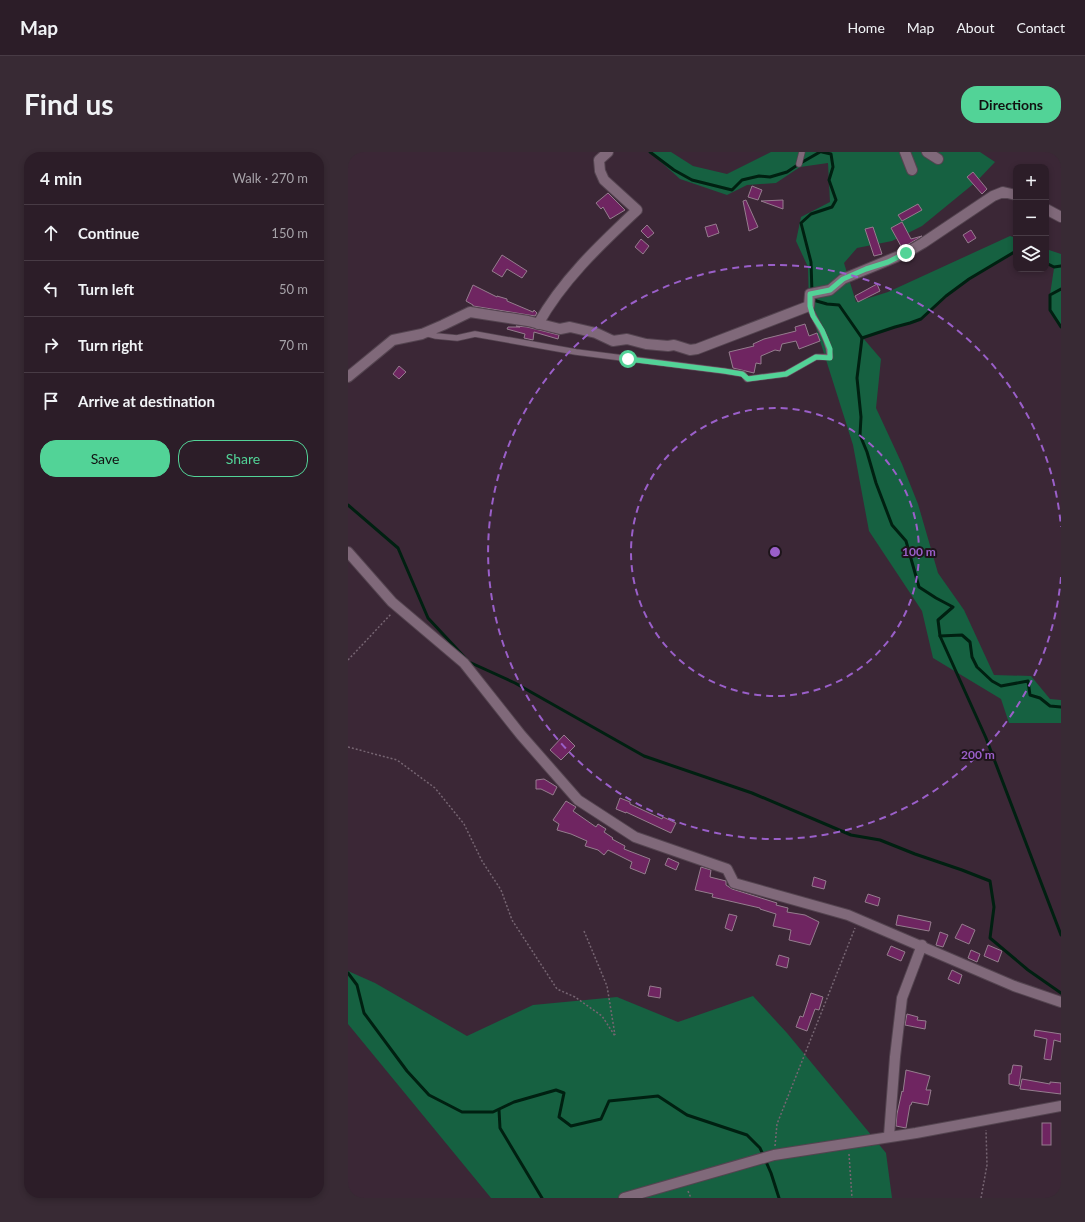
<!DOCTYPE html>
<html lang="en">
<head>
<meta charset="utf-8">
<style>
	:root { --surface:#2c1d28; --page:#382a34; --text:#f1f3f6; --muted:#a6a2a8; --line:#483b45; --accent:#52d397 }
	body { margin:0; font-family:Lato,sans-serif; background:var(--page); color:var(--text) }
	.controls { position:absolute; right:12px; top:12px; display:grid; overflow:hidden; border-radius:8px; box-shadow:0 2px 6px #0003 }
	.controls button { width:36px; height:36px; display:grid; place-items:center; padding:0; border:0; border-bottom:1px solid var(--line); background:var(--surface); color:var(--text); font:20px sans-serif }
	.stop { position:absolute; width:12px; height:12px; margin:-9px; border:3px solid #52d397; border-radius:50%; background:#fff }
	.stop.end { background:#52d397; border-color:#fff; box-shadow:0 1px 4px #0008 }
	.list { margin:0; padding:0; list-style:none }
	h2 { display:flex; justify-content:space-between; align-items:center; height:52px; margin:0; padding:0 16px; font-size:17px }
	h2 small { font-size:13px; font-weight:400; color:var(--muted) }
	.list li { display:grid; grid-template-columns:26px 1fr auto; gap:12px; align-items:center; box-sizing:border-box; height:56px; padding:0 16px; border-top:1px solid var(--line) }
	.list b { display:block; font-size:15px; white-space:nowrap }
	.list em { font-size:13px; font-style:normal; color:var(--muted) }
	.actions { display:flex; gap:8px; padding:12px 16px }
	.actions a { flex:1; padding:9px 0; border:1px solid var(--accent); border-radius:16px; text-align:center; font-size:14px; color:var(--accent) }
	.actions .main { background:var(--accent); color:#111 }
	.icon { flex:none; width:22px; height:22px; fill:none; stroke:currentColor; stroke-width:2; stroke-linecap:round; stroke-linejoin:round }
	.map { position:relative; flex:none; width:713px; height:1046px; overflow:hidden; border-radius:16px }
	header { display:flex; align-items:center; gap:24px; box-sizing:border-box; height:56px; padding:0 20px; background:var(--surface); border-bottom:1px solid var(--line) }
	header strong { font-size:19px }
	nav { display:flex; gap:22px; margin-inline-start:auto; font-size:14px }
	.intro { display:flex; align-items:center; justify-content:space-between; box-sizing:border-box; height:96px; padding:0 24px }
	h1 { margin:0; font-size:28px }
	.button { padding:10px 18px; border-radius:16px; background:var(--accent); color:#111; font-size:14px; font-weight:700 }
	main { display:flex; gap:24px; padding:0 24px }
	aside { flex:1; background:var(--surface); border-radius:16px; box-shadow:0 2px 6px #0003 }
	.map>svg:first-child { display:block }
	.green { fill:#166141 }
	.lines { fill:none; stroke-linecap:round; stroke-linejoin:round }
	.stream { stroke:#002011; stroke-width:3 }
	.building { fill:#6f2561; stroke:#957d8e }
	.lane-casing { stroke:#544450; stroke-width:7 }
	.street-casing { stroke:#544450; stroke-width:12 }
	.path { stroke:#766572; stroke-width:1.5; stroke-dasharray:2 2; stroke-linecap:butt }
	.lane { stroke:#80697a; stroke-width:5.5 }
	.street { stroke:#80697a; stroke-width:10 }
	.route { stroke:#52d397; stroke-width:5 }
	.ring { fill:none; stroke:#9a5fc9; stroke-width:2; stroke-dasharray:7 5 }
	.centre { fill:#9a5fc9; stroke:#1d141a; stroke-width:2 }
	.ring-label { font-size:12px; text-anchor:middle; font-weight:bold; fill:#9a5fc9; stroke:#1d141a; stroke-width:4; stroke-linejoin:round; paint-order:stroke }
</style>
</head>
<body>
<header>
<strong>Map</strong>
<nav><a>Home</a><a>Map</a><a>About</a><a>Contact</a></nav>
</header>
<div class="intro"><h1>Find us</h1><a class="button">Directions</a></div>
<main>
<aside>
<h2>4 min<small>Walk · 270 m</small></h2>
<ul class="list">
<li><svg class="icon" aria-label="ahead" viewBox="0 0 24 24"><path d="M12 20V5M6 11l6-6 6 6"/></svg><div><b>Continue</b></div><em>150 m</em></li>
<li><svg class="icon" aria-label="left" viewBox="0 0 24 24"><path d="M17 20v-9H6M10 6l-5 5 5 5"/></svg><div><b>Turn left</b></div><em>50 m</em></li>
<li><svg class="icon" aria-label="right" viewBox="0 0 24 24"><path d="M7 20v-9h11M14 6l5 5-5 5"/></svg><div><b>Turn right</b></div><em>70 m</em></li>
<li><svg class="icon" aria-label="arrive" viewBox="0 0 24 24"><path d="M6 21V4h12l-3 4 3 4H6"/></svg><div><b>Arrive at destination</b></div></li>
</ul>
<div class="actions"><a class="main">Save</a><a>Share</a></div>
</aside>
<div class="map">
<svg width="713" height="1046" viewBox="0 0 713 1046">
	<rect width="100%" height="100%" fill="#3b2736"/>
	<g class="green">
		<polygon points="302,0 323,0 345,14 379,22 423,0 632,0 647,10 629,29 574,74 544,89 509,96 496,111 508,150 540,140 662,84 668,86 668,99 621,127 598,144 573,167 562,171 547,175 515,186 533,207 528,256 554,312 570,352 590,421 616,458 646,523 683,524 702,547 713,548 713,571 661,571 653,547 585,506 574,459 521,379 505,293 461,154 460,115 448,89 453,65 482,50 480,11 452,15 428,31 399,33 379,43 332,27"/>
		<polygon points="698,97 713,102 713,175 702,158 702,143 706,116 698,111"/>
		<polygon points="0,819 27,831 119,884 185,853 269,845 330,870 405,844 439,881 538,1001 544,1046 143,1046 0,872"/>
	</g>
	<g class="lines">
		<g class="stream">
			<polyline points="302,0 326,18 344,28 384,38 394,28 411,24 422,25 439,20 451,12 472,0"/>
			<polyline points="698,111 706,115 713,114"/>
			<polyline points="713,137 702,143 702,158 713,175"/>
			<polyline points="464,141 463,110 453,71 463,62 484,55 488,48 481,28 485,15 483,2 474,0"/>
			<polyline points="465,146 465,148 479,152 491,153 514,186 509,226 513,265 512,283 519,300 528,331 544,373 558,389 571,435 588,446 605,455 590,468 592,484 614,483 622,490 624,505 629,515 644,529 653,534 680,529 682,543 692,546 702,554 713,555"/>
			<polyline points="514,186 547,175 562,171 573,167 598,144 621,127 668,99"/>
			<polyline points="0,353 50,396 80,466 121,510 167,531 296,604 404,641 503,683 532,688 567,702 614,718 642,729 646,755 642,786 680,818 713,841"/>
			<polyline points="592,484 638,586 713,783"/>
			<polyline points="0,821 9,833 16,861 59,919 81,943 114,960 145,960 166,950 208,938 216,941 211,965 223,974 253,967 261,949 310,944 339,963 399,983 412,996 423,1021 431,1046"/>
			<polyline points="151,958 152,976 194,1046"/>
		</g>
	</g>
	<g class="building">
		<polygon points="625,20 639,37 634,42 619,25"/>
		<polygon points="404,34 414,38 410,48 400,45"/>
		<polygon points="260,41 277,58 262,67 255,55 253,57 248,51"/>
		<polygon points="398,48 410,75 401,79 395,49"/>
		<polygon points="435,48 435,57 413,49"/>
		<polygon points="570,52 574,58 554,69 550,63"/>
		<polygon points="554,70 563,87 574,84 554,96 543,76"/>
		<polygon points="368,72 371,81 360,85 357,75"/>
		<polygon points="299,73 306,81 300,86 293,79"/>
		<polygon points="525,75 534,102 526,104 517,77"/>
		<polygon points="623,78 628,86 620,91 615,83"/>
		<polygon points="293,87 301,94 295,102 287,95"/>
		<polygon points="154,103 179,119 174,126 159,117 154,125 144,119"/>
		<polygon points="529,132 532,139 510,150 507,144"/>
		<polygon points="125,133 149,145 149,144 159,147 159,149 185,160 186,158 189,161 187,164 125,154 125,153 118,149"/>
		<polygon points="457,172 461,184 469,181 472,189 451,197 448,189 434,192 432,199 427,198 413,204 413,212 408,211 406,221 385,216 381,200 406,194 405,192 416,187 448,179 447,175"/>
		<polygon points="168,174 179,175 211,183 210,187 186,180 185,188 176,186 177,182 159,177 160,175 172,175"/>
		<polygon points="51,214 58,220 51,227 45,222"/>
		<polygon points="216,583 227,594 213,608 202,598"/>
		<polygon points="196,627 209,635 205,643 193,637 188,637 188,628"/>
		<polygon points="272,646 282,650 282,652 314,667 315,665 328,671 323,681 278,660 278,661 268,657"/>
		<polygon points="218,649 228,655 225,659 248,675 250,672 258,677 256,680 265,686 264,687 277,694 276,697 302,707 297,722 282,716 284,710 260,698 256,703 250,698 237,694 239,689 223,682 209,678 211,672 205,668"/>
		<polygon points="320,706 331,711 328,718 317,713"/>
		<polygon points="353,715 363,718 362,725 378,729 378,733 384,737 429,751 428,753 440,756 439,760 457,763 471,770 462,793 441,788 443,778 425,774 428,762 412,757 412,756 364,745 365,742 347,738"/>
		<polygon points="466,725 478,729 476,737 464,734"/>
		<polygon points="520,742 532,746 530,754 517,750"/>
		<polygon points="381,762 389,764 384,779 377,776"/>
		<polygon points="550,763 583,770 581,779 548,773"/>
		<polygon points="614,772 627,778 621,792 607,786"/>
		<polygon points="592,780 600,783 595,795 588,793"/>
		<polygon points="640,793 654,799 650,810 636,804"/>
		<polygon points="543,794 557,800 553,809 539,803"/>
		<polygon points="623,798 632,802 629,810 620,806"/>
		<polygon points="431,803 441,806 439,816 428,813"/>
		<polygon points="604,818 614,823 611,832 600,827"/>
		<polygon points="302,834 313,836 312,846 300,844"/>
		<polygon points="463,841 475,845 471,858 467,857 459,879 448,875 452,864 455,865"/>
		<polygon points="559,862 570,865 569,868 578,869 577,877 557,873"/>
		<polygon points="687,878 713,882 713,890 706,888 703,908 696,907 699,887 686,884"/>
		<polygon points="665,913 674,914 671,934 661,932 661,922 663,922"/>
		<polygon points="558,918 582,924 578,938 583,938 580,953 564,950 563,953 562,953 558,976 548,974 549,962 554,939 555,940"/>
		<polygon points="674,927 702,932 702,930 713,931 713,942 672,937"/>
		<rect x="694" y="971" width="9" height="22"/>
	</g>
	<g class="lines">
		<g class="lane-casing">
			<g id="lane">
				<polyline points="451,12 454,0"/>
				<path d="M77 181 88 184 109 186 127 182 228 200 376 219 395 222 399 227 438 222 468 205H482C481 186 468 172 461 154"/>
			</g>
		</g>
		<g class="street-casing">
			<g id="street">
				<polyline points="557,0 564,18"/>
				<polyline points="579,0 590,7"/>
				<polyline points="698,57 713,65"/>
				<path d="M190 172C215 127 253 92 289 58L256 28 252 19 251 8 260 0"/>
				<polyline points="0,225 45,188 74,182 95,173 122,160 180,169 212,177 222,175 248,181 265,189 279,187 298,192 320,194 326,193 342,198 349,197 461,154 462,142 482,138 495,127 558,101 575,91 645,44 655,40 668,43"/>
				<polyline points="0,400 44,450 116,511 173,583 230,648 287,685 379,717 386,731 500,763 666,834 713,850"/>
				<polyline points="541,984 547,905 554,846 574,793"/>
				<polyline points="276,1046 426,1003 568,981 713,954"/>
			</g>
		</g>
		<g class="path">
			<polyline points="0,508 43,462"/>
			<polyline points="0,595 49,608 87,636 116,672 134,709 153,738 164,768 209,837 227,845 254,864 267,884"/>
			<polyline points="236,779 259,834 267,883"/>
			<polyline points="427,994 429,972 507,776"/>
			<polyline points="501,1002 504,1046"/>
			<polyline points="340,1039 343,1046"/>
			<polyline points="633,1046 639,1013 638,978"/>
		</g>
		<use href="#lane" class="lane"/>
		<use href="#street" class="street"/>
	</g>
	<g class="lines">
		<polyline class="route" points="280,207 376,219 394,222 400,227 438,222 468,205 482,206 482,197 474,178 465,164 462,154 462,142 482,138 495,127 518,117 540,110 558,101"/>
	</g>
	<g class="ring">
		<circle cx="427" cy="400" r="144"/>
		<path d="M713 425A287 287 0 1 1 713 375"/>
	</g>
	<circle cx="427" cy="400" r="6" class="centre"/>
	<g class="ring-label">
		<text x="571" y="404">100 m</text>
		<text x="630" y="607">200 m</text>
	</g>
</svg>
<div class="controls">
<button>+</button>
<button>−</button>
<button><svg class="icon" aria-label="layers" viewBox="0 0 24 24"><path d="M12 4l9 5-9 5-9-5zM3 14l9 5 9-5"/></svg></button>
</div>
<div class="stop" style="left:280px;top:207px"></div>
<div class="stop end" style="left:558px;top:101px"></div>
</div>
</main>
</body>
</html>
